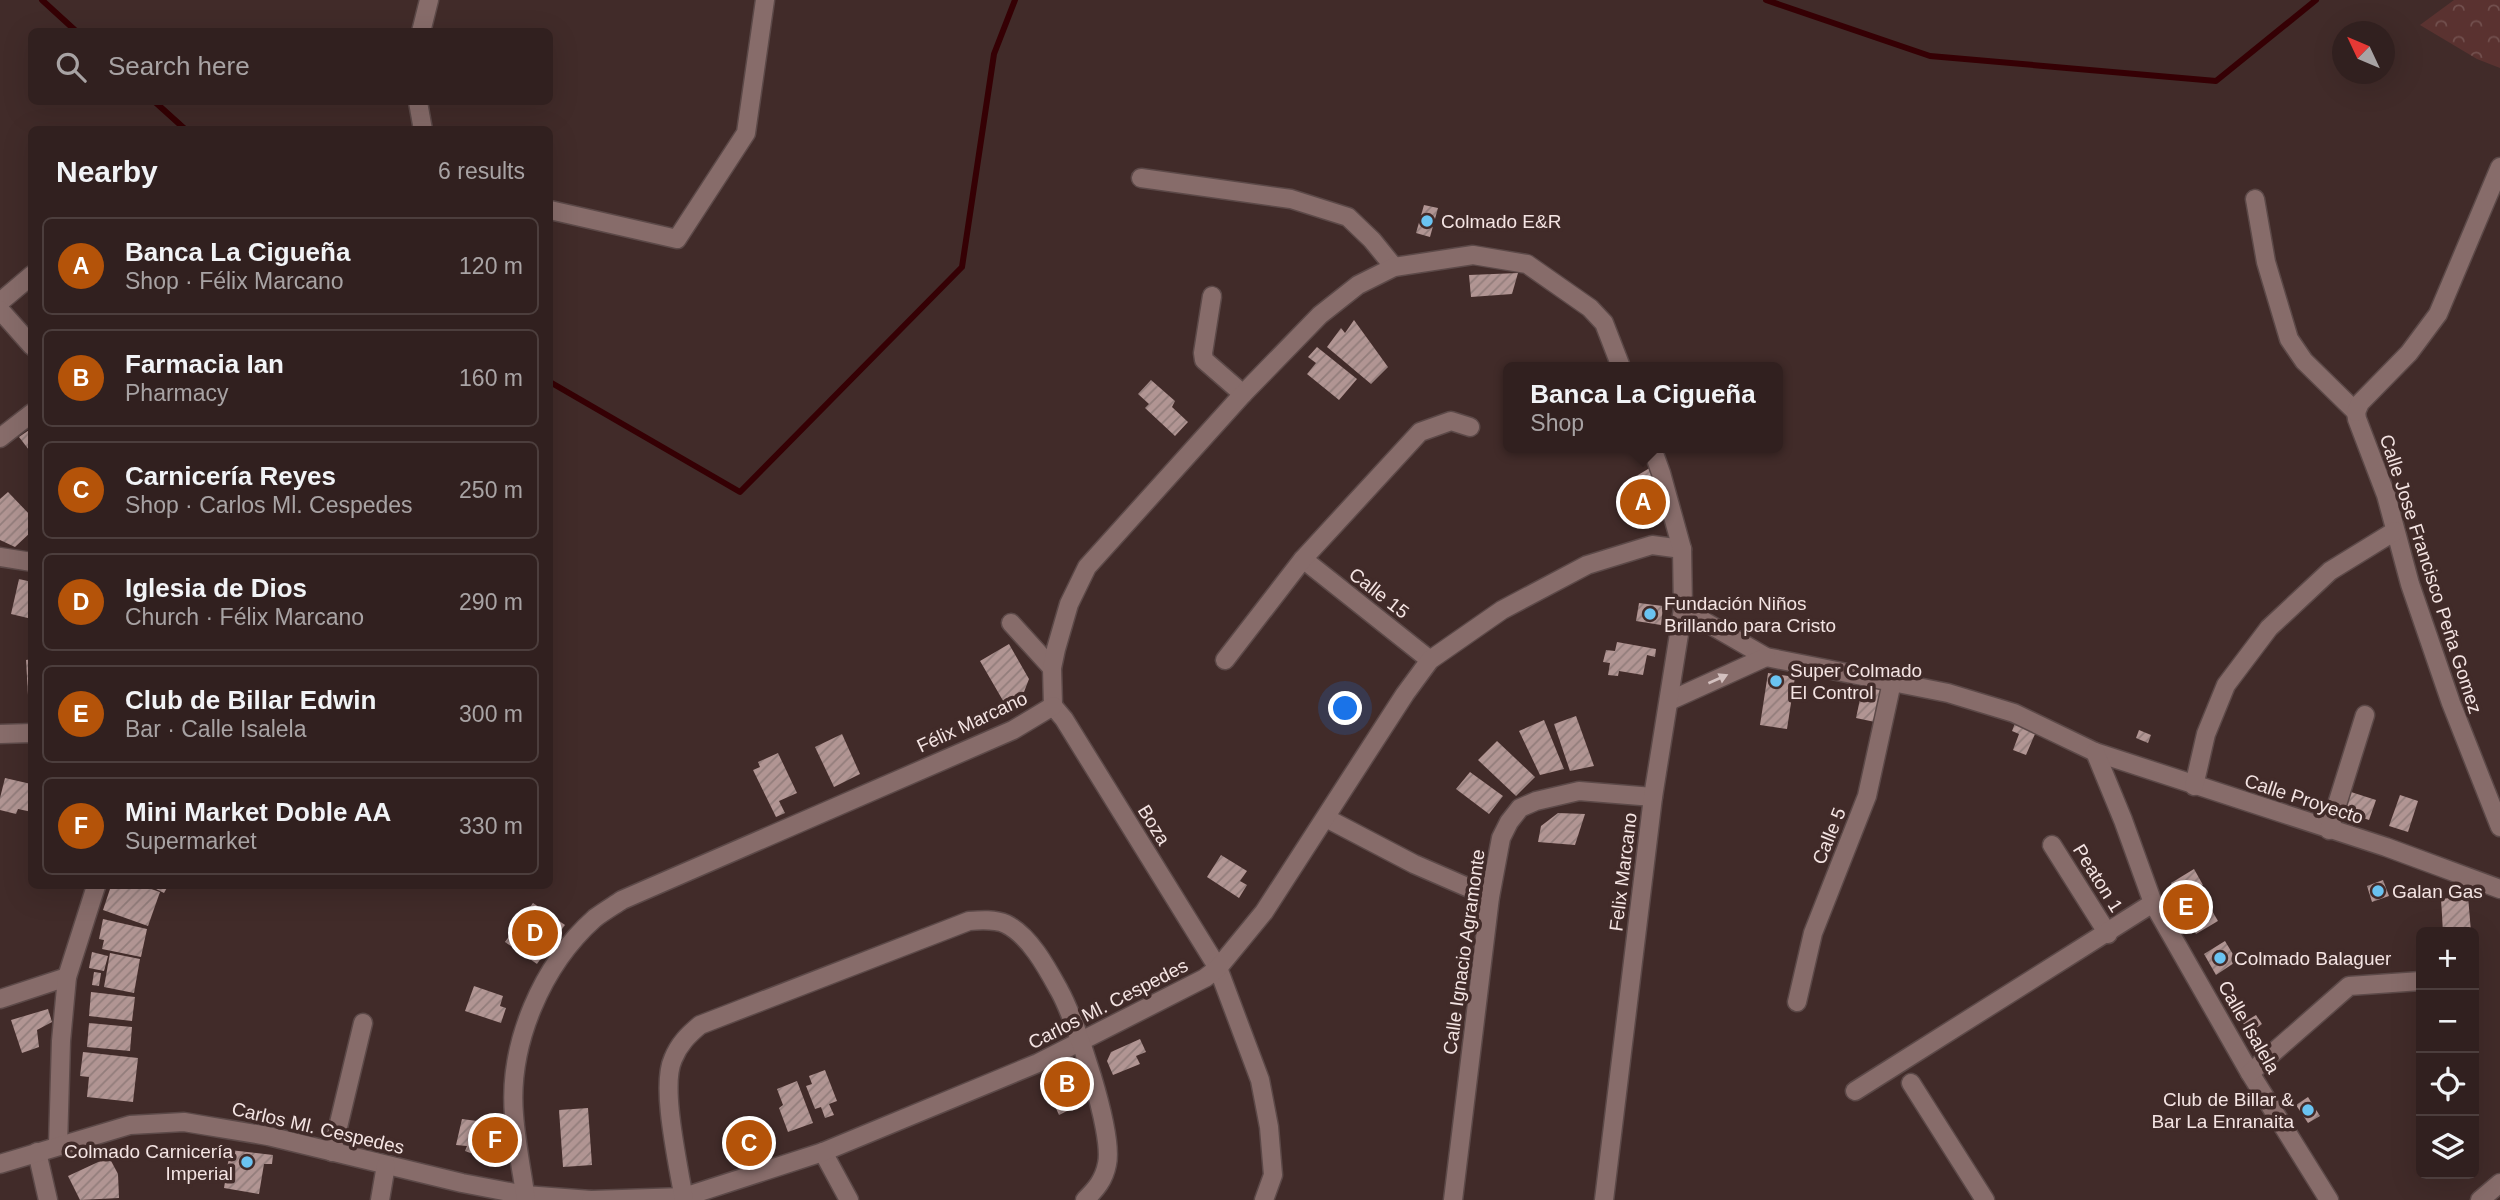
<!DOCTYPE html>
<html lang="en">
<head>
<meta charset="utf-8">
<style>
	:root { --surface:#31201f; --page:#392828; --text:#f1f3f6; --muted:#a8a3a4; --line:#4c3e3d; --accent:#b45309 }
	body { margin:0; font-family:Helvetica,sans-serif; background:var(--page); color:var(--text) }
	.controls { position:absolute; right:21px; bottom:21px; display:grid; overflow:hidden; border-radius:10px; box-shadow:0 7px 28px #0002 }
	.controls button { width:63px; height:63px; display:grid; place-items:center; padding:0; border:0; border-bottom:2px solid var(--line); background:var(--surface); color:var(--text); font:35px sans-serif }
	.compass { position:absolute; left:2332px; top:21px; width:63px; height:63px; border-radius:50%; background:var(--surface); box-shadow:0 7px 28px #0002; rotate:314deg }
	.you { position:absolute; left:1346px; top:709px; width:24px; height:24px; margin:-18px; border:5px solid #fff; border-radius:50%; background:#1a73e8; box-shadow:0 0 0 10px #1a73e833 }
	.badge { display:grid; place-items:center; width:46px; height:46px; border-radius:50%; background:var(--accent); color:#fff; font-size:23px; font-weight:700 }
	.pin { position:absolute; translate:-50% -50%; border:4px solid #fff; box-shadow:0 2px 7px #0006 }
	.popup { position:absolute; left:1503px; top:362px; width:280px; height:91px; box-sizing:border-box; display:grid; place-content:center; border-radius:10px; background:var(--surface); filter:drop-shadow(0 2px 5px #0005); font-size:23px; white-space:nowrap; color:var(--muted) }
	.popup b { font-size:26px; color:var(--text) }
	.popup::after { content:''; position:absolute; left:50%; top:100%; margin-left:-14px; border:14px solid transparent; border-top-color:var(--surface) }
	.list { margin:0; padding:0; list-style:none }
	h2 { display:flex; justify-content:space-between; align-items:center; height:91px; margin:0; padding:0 28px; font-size:30px }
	h2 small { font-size:23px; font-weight:400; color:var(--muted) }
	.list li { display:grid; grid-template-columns:46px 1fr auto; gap:21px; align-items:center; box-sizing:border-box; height:98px; margin:0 14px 14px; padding:0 14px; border:2px solid var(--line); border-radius:10px }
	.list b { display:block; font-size:26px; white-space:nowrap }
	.list p { margin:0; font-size:23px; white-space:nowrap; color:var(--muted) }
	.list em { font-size:23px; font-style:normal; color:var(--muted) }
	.icon { flex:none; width:38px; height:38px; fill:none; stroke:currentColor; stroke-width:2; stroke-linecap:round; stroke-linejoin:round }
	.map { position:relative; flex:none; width:2500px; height:1200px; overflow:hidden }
	.search { position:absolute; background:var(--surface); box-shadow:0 7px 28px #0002; left:28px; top:28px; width:525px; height:77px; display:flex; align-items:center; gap:18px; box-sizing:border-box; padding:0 24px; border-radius:10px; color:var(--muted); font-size:26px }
	.panel { position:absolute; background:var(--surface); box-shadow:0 7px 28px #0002; left:28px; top:126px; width:525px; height:763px; border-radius:10px }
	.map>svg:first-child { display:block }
	.forest { fill:url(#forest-crowns) }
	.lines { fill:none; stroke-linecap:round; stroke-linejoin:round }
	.stream { stroke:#350004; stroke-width:6 }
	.building { fill:url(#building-hatch) }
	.street-casing { stroke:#5c4948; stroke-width:21 }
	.street { stroke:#876c6a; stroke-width:18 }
	.oneway { fill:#d3c0bf }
	.poi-dot { fill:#6ac3f1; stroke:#412b29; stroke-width:2.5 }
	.labels { text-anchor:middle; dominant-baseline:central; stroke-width:7; stroke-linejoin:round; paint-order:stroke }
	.poi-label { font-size:19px; fill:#f4e4e3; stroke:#412b29; text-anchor:start }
	.street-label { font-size:19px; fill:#f4e4e3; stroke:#412b29 }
</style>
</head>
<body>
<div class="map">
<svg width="2500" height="1200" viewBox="0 0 2500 1200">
	<defs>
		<pattern id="forest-crowns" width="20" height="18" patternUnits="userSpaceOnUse" patternTransform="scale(1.75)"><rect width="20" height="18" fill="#5a3230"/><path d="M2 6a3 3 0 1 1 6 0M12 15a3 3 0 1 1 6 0" fill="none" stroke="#72504e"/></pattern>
		<pattern id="building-hatch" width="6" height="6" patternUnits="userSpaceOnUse" patternTransform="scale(1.75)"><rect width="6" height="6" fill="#b19593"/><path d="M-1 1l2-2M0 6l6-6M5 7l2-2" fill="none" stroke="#927d7b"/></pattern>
	</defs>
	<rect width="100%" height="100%" fill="#412b29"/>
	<polygon class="forest" points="2454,0 2500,0 2500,68 2477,59 2420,25"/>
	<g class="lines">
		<g class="stream">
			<polyline points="42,0 77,32"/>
			<polyline points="1766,0 1930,56 2216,81 2316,0"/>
			<polyline points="155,102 186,130"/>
			<polyline points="550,382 740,492 962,267 994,54 1015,0"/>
		</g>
	</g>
	<g class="building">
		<polygon points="1424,205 1438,208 1430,237 1416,233"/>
		<polygon points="1518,273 1512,294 1471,297 1469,275"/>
		<polygon points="1354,320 1388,367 1371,384 1327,347 1341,328 1345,333"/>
		<polygon points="1317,347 1357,379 1339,400 1307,374 1316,363 1308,357"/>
		<polygon points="1151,380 1175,401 1172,407 1188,422 1175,436 1145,408 1149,404 1138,394"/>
		<polygon points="32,428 32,448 29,450 19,437"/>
		<polygon points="1653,466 1661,488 1659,501 1650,509 1641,512 1636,496 1645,493 1638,475"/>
		<polygon points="8,492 32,517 32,531 15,547 0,540 0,499"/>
		<polygon points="19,579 32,582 32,619 11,614"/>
		<polygon points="1639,603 1663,606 1661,625 1636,621"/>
		<polygon points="1617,642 1656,649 1655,657 1647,655 1643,675 1619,671 1618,676 1608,675 1610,663 1603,662 1606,650 1615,651"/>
		<polygon points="1009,644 1029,679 1024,692 1014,698 1018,705 1009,711 980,661"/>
		<polygon points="32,659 32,694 28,695 26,660"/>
		<polygon points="1768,673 1795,677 1787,729 1760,725"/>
		<polygon points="1863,685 1882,689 1875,722 1856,718"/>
		<polygon points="1576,716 1594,766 1570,771 1554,724"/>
		<polygon points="2017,718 2038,727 2026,755 2013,750 2019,734 2012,731"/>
		<polygon points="1544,720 1564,769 1540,775 1519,731"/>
		<polygon points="2139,730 2151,735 2148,743 2136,738"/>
		<polygon points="842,734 860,774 834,787 815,747"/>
		<polygon points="1497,741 1535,777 1516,796 1478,760"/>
		<polygon points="778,753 797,793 779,801 785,813 776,817 753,770 760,767 758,762"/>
		<polygon points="1470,772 1503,796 1489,814 1456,789"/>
		<polygon points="5,778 31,784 32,812 18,809 16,814 0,810 0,798"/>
		<polygon points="2351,792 2376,800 2369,820 2345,812"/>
		<polygon points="2400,795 2418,801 2408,832 2389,826"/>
		<polygon points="1558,813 1585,814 1575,845 1538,842 1541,826"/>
		<polygon points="1221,855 1247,871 1240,881 1247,885 1239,898 1207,877"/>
		<polygon points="2194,869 2203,885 2180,899 2171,883"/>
		<polygon points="2383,880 2389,896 2372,902 2367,886"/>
		<polygon points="111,886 142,886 160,892 148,926 103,910"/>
		<polygon points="150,886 168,886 164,893"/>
		<polygon points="2201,892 2218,921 2196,934 2179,905"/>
		<polygon points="2468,896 2471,932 2443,932 2441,899"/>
		<polygon points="533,903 565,925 537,964 505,942"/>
		<polygon points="103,919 147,929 141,957 102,949 104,940 99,939"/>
		<polygon points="2225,941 2237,961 2216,975 2204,954"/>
		<polygon points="92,952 108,956 104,971 89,968"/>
		<polygon points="110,953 140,959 134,993 104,987"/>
		<polygon points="94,972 101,973 99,986 92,985"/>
		<polygon points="474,986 503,996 500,1006 506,1008 501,1023 465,1011"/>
		<polygon points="91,992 135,997 132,1021 89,1016"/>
		<polygon points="48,1009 52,1022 37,1030 39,1047 22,1053 11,1020"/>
		<polygon points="2256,1015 2262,1024 2250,1033 2243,1023"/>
		<polygon points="89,1023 132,1027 130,1051 87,1047"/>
		<polygon points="1140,1039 1146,1052 1136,1056 1140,1064 1113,1075 1107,1061 1111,1052"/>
		<polygon points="83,1052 138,1058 133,1102 87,1097 89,1077 80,1076"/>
		<polygon points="825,1070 837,1101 829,1104 834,1115 825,1118 821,1107 815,1109 806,1086 812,1084 809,1076"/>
		<polygon points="1073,1074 1085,1102 1059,1115 1046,1086"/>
		<polygon points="797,1081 813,1123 788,1132 779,1108 783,1105 777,1089"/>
		<polygon points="2308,1097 2320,1116 2308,1123 2296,1105"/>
		<polygon points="588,1108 592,1165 563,1167 559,1110"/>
		<polygon points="462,1119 500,1124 505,1151 475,1148 473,1154 465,1151 467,1146 456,1145"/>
		<polygon points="751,1136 756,1147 746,1151 742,1140"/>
		<polygon points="733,1146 737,1155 729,1157 726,1149"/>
		<polygon points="230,1150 273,1155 272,1164 264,1164 259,1194 224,1188"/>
		<polygon points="109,1157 118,1174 119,1198 80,1200 68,1176"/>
	</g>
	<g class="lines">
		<g class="street-casing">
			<g id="street">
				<polyline points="421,32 429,0"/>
				<polyline points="418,102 423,130"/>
				<polyline points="1141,178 1291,199 1348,217 1372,240 1394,267"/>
				<polyline points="2255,199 2266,262 2289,339 2304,361 2356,412"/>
				<polyline points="550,210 677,239 746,133 765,0"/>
				<polyline points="1212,296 1203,353 1204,360 1243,394"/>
				<polyline points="0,302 32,275"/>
				<polyline points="0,310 32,346"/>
				<polyline points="2356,412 2357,419 2386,495 2410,584 2451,703 2500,827"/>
				<polyline points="2356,412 2360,403 2409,353 2438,314 2500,167"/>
				<polyline points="0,438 32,413"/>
				<polyline points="0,557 32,562"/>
				<polyline points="1303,559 1430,660"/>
				<polyline points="1683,609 1766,657 1948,693 2014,713 2095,752 2386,847 2500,889"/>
				<polyline points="1011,623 1052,668"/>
				<polyline points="1225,660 1303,559 1420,432 1451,421 1470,427"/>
				<polyline points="1669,701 1766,657"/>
				<polyline points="1053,706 1052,668 1056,649 1069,604 1087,567 1243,394 1320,315 1358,285 1394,267 1473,255 1527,264 1590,308 1604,323 1621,367"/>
				<polyline points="1053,706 1064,719 1218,968 1260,1080 1269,1127 1273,1175 1264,1200"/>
				<polyline points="0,734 32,733"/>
				<polyline points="2095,752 2123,820 2153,903 2250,1073 2329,1200"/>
				<polyline points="2194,786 2206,734 2226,685 2269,628 2330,571 2395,531"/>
				<polyline points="1326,818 1414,864 1490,897"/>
				<polyline points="2329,830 2365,715"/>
				<polyline points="2052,845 2108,934"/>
				<polyline points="0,999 67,977"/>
				<polyline points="1797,1002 1813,933 1867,796 1892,682"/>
				<polyline points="2250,1073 2349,986 2421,981"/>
				<polyline points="1911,1083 1985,1200"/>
				<polyline points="1855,1091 2153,903"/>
				<polyline points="58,1146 61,1041 67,977 96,886"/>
				<polyline points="37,1152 48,1200"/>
				<polyline points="332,1152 363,1023"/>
				<polyline points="823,1152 849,1200"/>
				<polyline points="0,1164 130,1125 184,1122 268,1136 462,1183 525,1195 591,1200"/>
				<polyline points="380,1200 386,1165"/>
				<path d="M526 1200C522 1172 516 1143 514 1115 508 1044 542 965 595 918 603 912 613 906 622 900L1013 730 1053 706"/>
				<polyline points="591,1200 684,1197 823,1152 1038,1063 1205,978 1218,968 1264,912 1405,694 1430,660 1502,610 1587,565 1652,545 1682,549"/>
				<path d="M684 1200C679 1167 660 1087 673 1059 679 1044 688 1035 700 1025L969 921C981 920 995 919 1006 924 1030 936 1047 968 1059 990 1076 1020 1114 1133 1107 1164 1104 1180 1096 1189 1085 1200"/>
				<polyline points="1453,1200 1490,897 1501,838 1509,822 1520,808 1536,801 1579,791 1653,797"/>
				<polyline points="1604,1200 1653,797 1683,609 1682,549 1661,473 1652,448"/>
				<polyline points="2480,1200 2500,1183"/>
			</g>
		</g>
		<use href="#street" class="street"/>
	</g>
	<defs><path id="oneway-solid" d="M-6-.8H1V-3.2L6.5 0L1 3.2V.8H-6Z" transform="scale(1.75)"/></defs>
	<use class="oneway" href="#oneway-solid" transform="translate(1718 679) rotate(-24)"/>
	<g class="poi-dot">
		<circle cx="1427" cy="221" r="7"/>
		<circle cx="1650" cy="614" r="7"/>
		<circle cx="1776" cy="681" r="7"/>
		<circle cx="2378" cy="891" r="7"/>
		<circle cx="2220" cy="958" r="7"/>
		<circle cx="2308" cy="1110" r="7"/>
		<circle cx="247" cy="1162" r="7"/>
	</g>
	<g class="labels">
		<g class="poi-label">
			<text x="1441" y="221">Colmado E&amp;R</text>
			<text x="1664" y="603">Fundación Niños<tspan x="1664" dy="22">Brillando para Cristo</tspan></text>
			<text x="1790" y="670">Super Colmado<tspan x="1790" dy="22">El Control</tspan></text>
			<text x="2392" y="891">Galan Gas</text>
			<text x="2234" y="958">Colmado Balaguer</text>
			<text x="2294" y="1099" text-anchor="end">Club de Billar &amp;<tspan x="2294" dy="22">Bar La Enranaita</tspan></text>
			<text x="233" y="1151" text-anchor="end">Colmado Carnicería<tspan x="233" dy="22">Imperial</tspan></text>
		</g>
		<g class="street-label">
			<text transform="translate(2431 574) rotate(72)">Calle Jose Francisco Peña Gomez</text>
			<text transform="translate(1379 593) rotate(38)">Calle 15</text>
			<text transform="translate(972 722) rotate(-25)">Félix Marcano</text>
			<text transform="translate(2304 799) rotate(18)">Calle Proyecto</text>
			<text transform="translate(1154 825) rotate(58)">Boza</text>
			<text transform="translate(1829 836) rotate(-68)">Calle 5</text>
			<text transform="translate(1623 872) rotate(-83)">Felix Marcano</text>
			<text transform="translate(2098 878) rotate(58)">Peaton 1</text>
			<text transform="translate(1464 952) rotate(-82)">Calle Ignacio Agramonte</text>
			<text transform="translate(1108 1004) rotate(-27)">Carlos Ml. Cespedes</text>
			<text transform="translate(2249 1027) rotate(60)">Calle Isalela</text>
			<text transform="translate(318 1128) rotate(13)">Carlos Ml. Cespedes</text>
		</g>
	</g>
</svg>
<div class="controls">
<button>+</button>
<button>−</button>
<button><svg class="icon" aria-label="locate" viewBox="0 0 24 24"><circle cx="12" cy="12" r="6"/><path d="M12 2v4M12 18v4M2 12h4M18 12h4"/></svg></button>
<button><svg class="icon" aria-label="layers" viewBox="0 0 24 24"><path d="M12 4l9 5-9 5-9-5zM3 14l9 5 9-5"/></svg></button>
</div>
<svg class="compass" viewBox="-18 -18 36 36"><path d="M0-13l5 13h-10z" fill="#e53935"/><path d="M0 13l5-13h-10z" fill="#a8a3a4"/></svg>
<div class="you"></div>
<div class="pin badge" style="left:1643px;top:502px">A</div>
<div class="popup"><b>Banca La Cigueña</b>Shop</div>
<div class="pin badge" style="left:1067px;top:1084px">B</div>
<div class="pin badge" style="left:749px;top:1143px">C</div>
<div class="pin badge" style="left:535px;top:933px">D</div>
<div class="pin badge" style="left:2186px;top:907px">E</div>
<div class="pin badge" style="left:495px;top:1140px">F</div>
<div class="search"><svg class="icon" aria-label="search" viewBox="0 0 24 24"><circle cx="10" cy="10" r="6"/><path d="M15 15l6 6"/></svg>Search here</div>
<section class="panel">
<h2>Nearby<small>6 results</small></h2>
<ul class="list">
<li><span class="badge">A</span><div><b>Banca La Cigueña</b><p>Shop · Félix Marcano</p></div><em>120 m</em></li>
<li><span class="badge">B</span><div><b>Farmacia Ian</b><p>Pharmacy</p></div><em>160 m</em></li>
<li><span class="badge">C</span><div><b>Carnicería Reyes</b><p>Shop · Carlos Ml. Cespedes</p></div><em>250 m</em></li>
<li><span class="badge">D</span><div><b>Iglesia de Dios</b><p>Church · Félix Marcano</p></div><em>290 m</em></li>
<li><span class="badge">E</span><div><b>Club de Billar Edwin</b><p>Bar · Calle Isalela</p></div><em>300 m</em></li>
<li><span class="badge">F</span><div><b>Mini Market Doble AA</b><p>Supermarket</p></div><em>330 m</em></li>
</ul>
</section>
</div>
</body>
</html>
